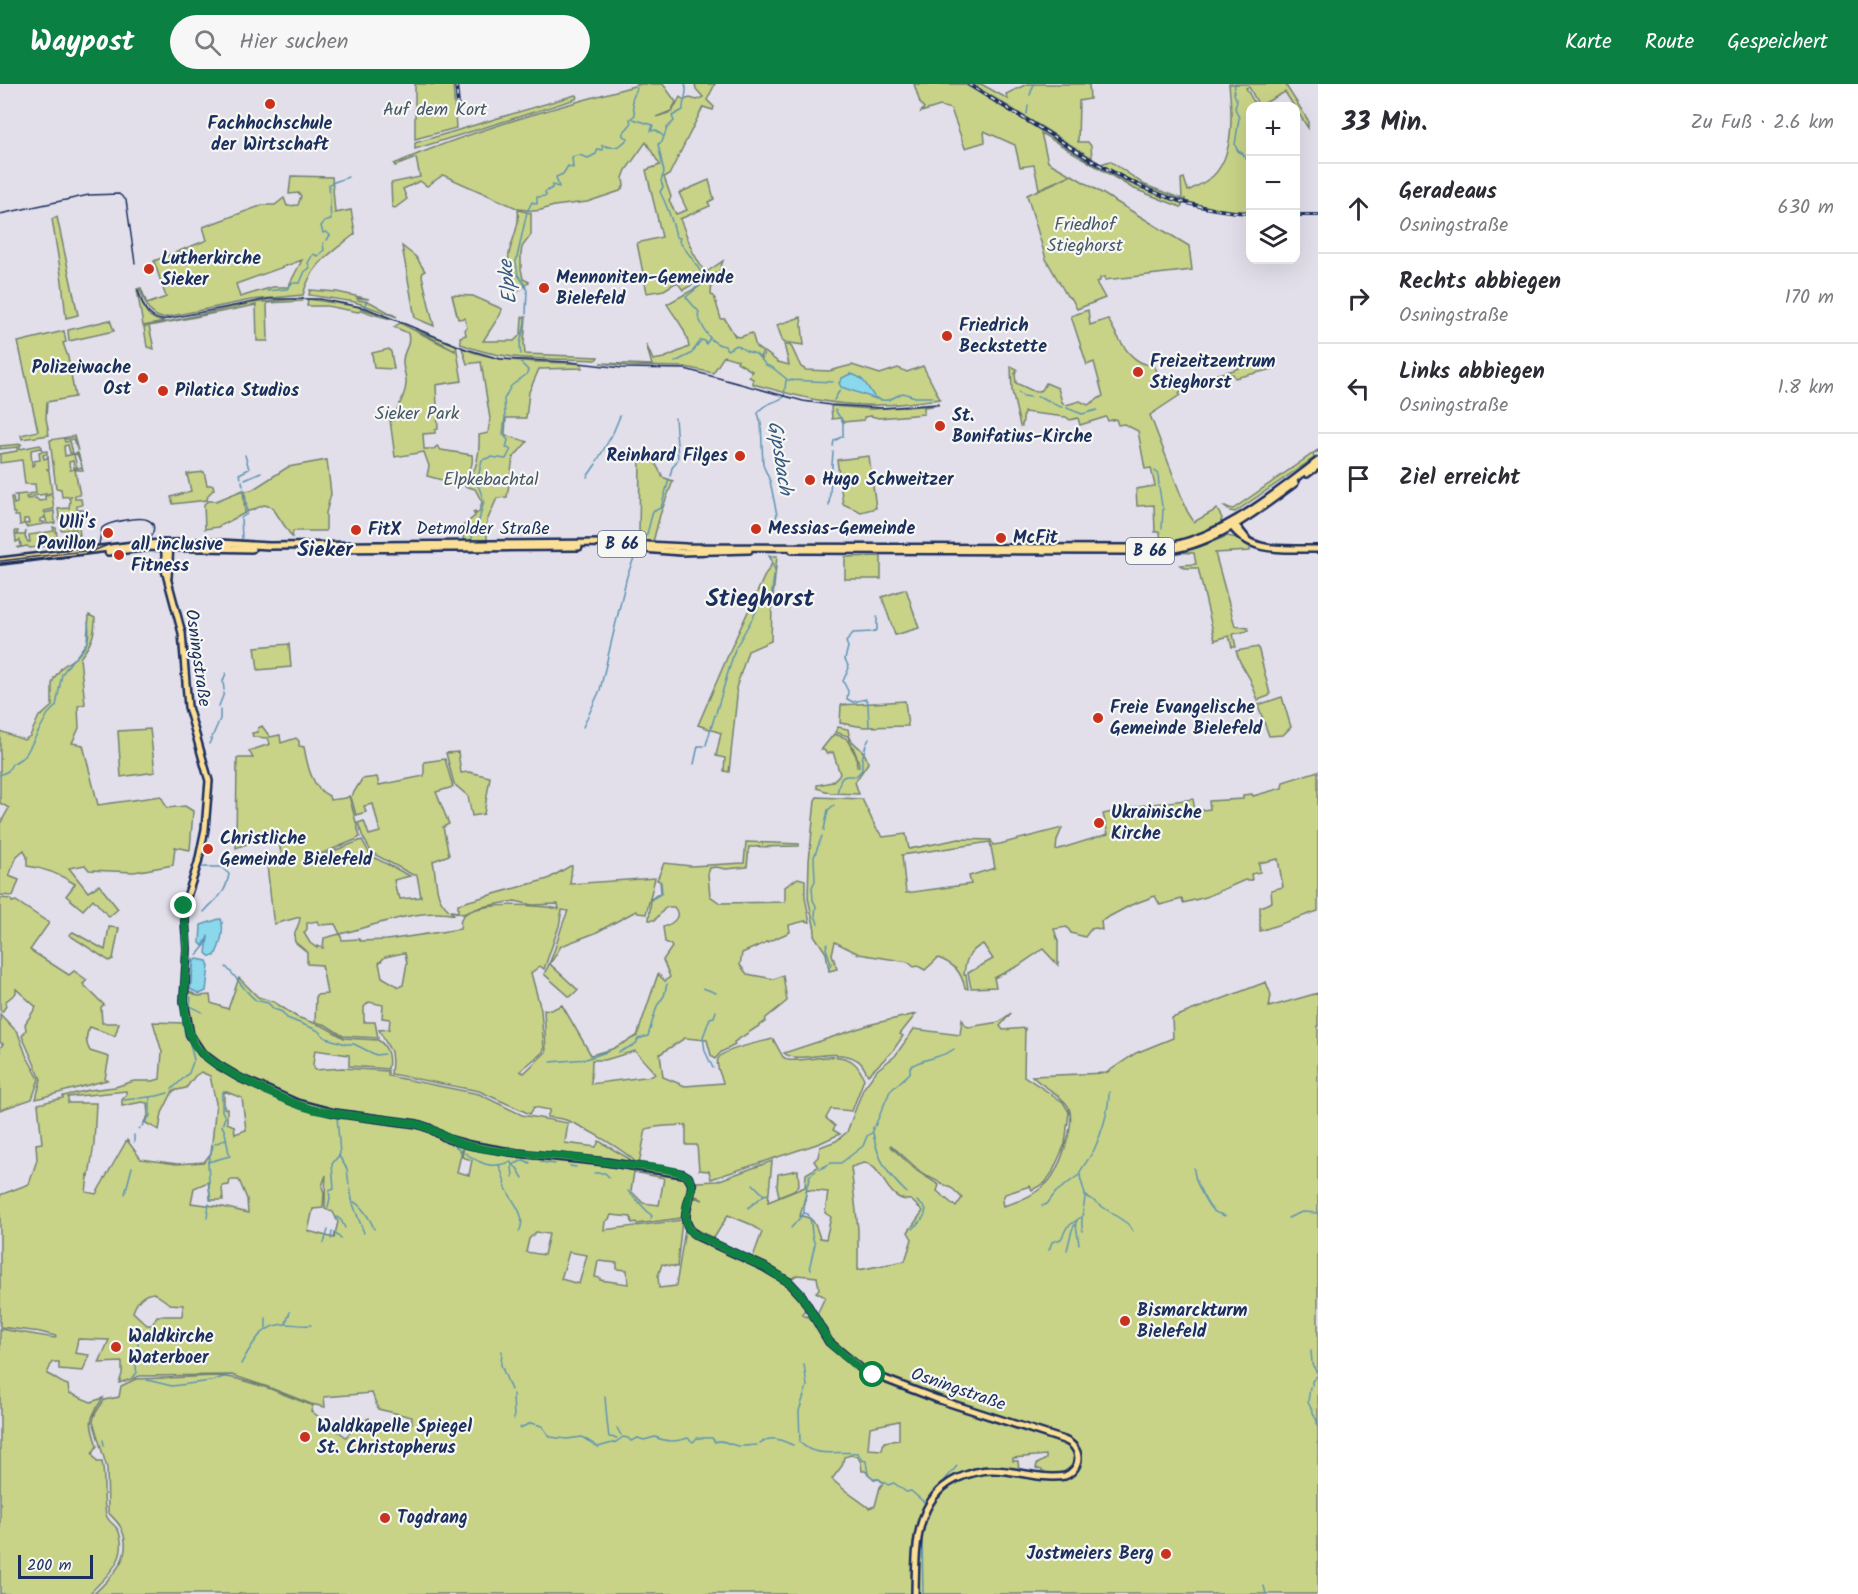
<!DOCTYPE html>
<html lang="de">
<head>
<meta charset="utf-8">
<style>
	:root { --surface:#fff; --page:#f7f7f7; --text:#2b2b33; --muted:#7c7c81; --line:#e1e1e2; --accent:#0b8043 }
	body { margin:0; font-family:Kalam,sans-serif; background:var(--page); color:var(--text) }
	.controls { position:absolute; right:18px; top:18px; display:grid; overflow:hidden; border-radius:12px; box-shadow:0 6px 24px #0002 }
	.controls button { width:54px; height:54px; display:grid; place-items:center; padding:0; border:0; border-bottom:2px solid var(--line); background:var(--surface); color:var(--text); font:30px sans-serif }
	.scale { position:absolute; left:18px; bottom:15px; width:75px; box-sizing:border-box; padding-left:6px; border:3px solid #1b2f5e; border-top:0; font-size:16px; line-height:21px; white-space:nowrap; color:#1b2f5e; -webkit-text-stroke:4px #f6f6f2; paint-order:stroke }
	.stop { position:absolute; width:18px; height:18px; margin:-14px; border:4px solid #0b8043; border-radius:50%; background:#fff }
	.stop.end { background:#0b8043; border-color:#fff; box-shadow:0 2px 6px #0008 }
	.list { margin:0; padding:0; list-style:none }
	h2 { display:flex; justify-content:space-between; align-items:center; height:78px; margin:0; padding:0 24px; font-size:26px }
	h2 small { font-size:20px; font-weight:400; color:var(--muted) }
	.list li { display:grid; grid-template-columns:39px 1fr auto; gap:18px; align-items:center; box-sizing:border-box; height:90px; padding:0 24px; border-top:2px solid var(--line) }
	.list b { display:block; font-size:22px; white-space:nowrap }
	.list p { margin:0; font-size:20px; white-space:nowrap; color:var(--muted) }
	.list em { font-size:20px; font-style:normal; color:var(--muted) }
	.icon { flex:none; width:33px; height:33px; fill:none; stroke:currentColor; stroke-width:2; stroke-linecap:round; stroke-linejoin:round }
	.map { position:relative; flex:none; width:1318px; height:1510px; overflow:hidden }
	header { display:flex; align-items:center; gap:36px; box-sizing:border-box; height:84px; padding:0 30px; background:var(--accent); color:#fff }
	header strong { font-size:28px }
	nav { display:flex; gap:33px; margin-inline-start:auto; font-size:21px }
	.search { width:420px; height:54px; background:var(--page); display:flex; align-items:center; gap:15px; box-sizing:border-box; padding:0 21px; border-radius:33px; color:var(--muted); font-size:22px }
	main { display:flex }
	aside { flex:1; background:var(--surface) }
	.map>svg:first-child { display:block }
	.green { fill:#c8d387; stroke:#728172; stroke-width:1.5; fill-rule:evenodd }
	.water { fill:#8bd7eb; stroke:#5e94b3; stroke-width:1.5 }
	.lines { fill:none; stroke-linecap:round; stroke-linejoin:round }
	.stream { stroke:#5e94b3; stroke-width:1.5 }
	.major-casing { stroke:#1b2f5e; stroke-width:10 }
	.major { stroke:#fbdf96; stroke-width:5 }
	.tram { stroke:#1b2f5e; stroke-width:1.5 }
	.rail-casing { stroke:#1b2f5e; stroke-width:4 }
	.rail { stroke:#f6f6f2; stroke-width:1.5; stroke-dasharray:4.5; stroke-linecap:butt }
	.route { stroke:#0b8043; stroke-width:8 }
	.poi-dot { fill:#c8321e; stroke:#f6f6f2; stroke-width:2 }
	.labels { text-anchor:middle; dominant-baseline:central; stroke-width:4.5; stroke-linejoin:round; paint-order:stroke }
	.shield { fill:#f6f6f2; stroke:#5d6b8a; stroke-width:1.5 }
	.shield-label { font-size:16px; font-weight:bold; fill:#1b2f5e }
	.park-label { font-size:18px; fill:#465868; stroke:#f6f6f2 }
	.poi-label { font-size:18px; font-weight:bold; fill:#1b2f5e; stroke:#f6f6f2; text-anchor:start }
	.street-label { font-size:18px; fill:#1b2f5e; stroke:#f6f6f2 }
	.water-label { font-size:20px; font-style:italic; fill:#375981; stroke:#f6f6f2 }
	.quarter-label { font-size:21px; font-weight:bold; fill:#1b2f5e; stroke:#f6f6f2 }
	.district-label { font-size:24px; font-weight:bold; fill:#1b2f5e; stroke:#f6f6f2 }
</style>
</head>
<body>
<header>
<strong>Waypost</strong>
<div class="search"><svg class="icon" aria-label="search" viewBox="0 0 24 24"><circle cx="10" cy="10" r="6"/><path d="M15 15l6 6"/></svg>Hier suchen</div>
<nav><a>Karte</a><a>Route</a><a>Gespeichert</a></nav>
</header>
<main>
<div class="map">
<svg width="1318" height="1510" viewBox="0 0 1318 1510">
	<rect width="100%" height="100%" fill="#e2dfeb"/>
	<filter id="ink" filterUnits="userSpaceOnUse"><feTurbulence type="fractalNoise" baseFrequency=".0167" numOctaves="2"/><feDisplacementMap in="SourceGraphic" scale="12" xChannelSelector="R" yChannelSelector="G"/><feConvolveMatrix kernelMatrix="1 2 1 2 8 2 1 2 1" color-interpolation-filters="sRGB"/></filter>
	<g filter="url(#ink)">
		<g class="green">
			<polygon points="415,0 453,0 456,44 415,55"/>
			<path d="M641 0H663L676 18 671 27 656 33 672 28 680 13 684 16 690 14 697 16 703 13 696 5 695 0H715L707 16 714 23 713 26 703 23 669 91 664 93 671 113 669 116 676 130 687 126 679 109 709 96 714 115 708 118 710 122 680 135 693 168 705 189 723 177 719 188 704 194 683 206 677 198 664 206 647 209 637 159 662 153 646 86 660 81 646 58 626 86 623 94 624 102 620 107 587 118 554 122 541 126 534 127 519 125 443 91 427 102 420 97 403 105 407 115 395 124 392 123 391 99 420 93 416 74 395 82 394 80C474 45 558 23 641 0Z"/>
			<polygon points="914,0 965,0 1123,97 1183,120 1181,123 1132,104 1041,49 1048,78 1071,91 1039,105 1034,81 1020,83 1015,61 984,47 985,58 965,64 951,25 940,22 921,28 924,24 920,19"/>
			<polygon points="972,0 981,0 1008,15 1006,10 1027,0 1089,0 1090,15 1079,17 1078,58 1088,58 1091,62 1092,74"/>
			<path d="M1229 0H1285L1308 36V44L1285 8 1259 22 1249 3 1246 4 1256 22H1250V128L1220 126 1185 118V114L1183 118C1154 109 1127 97 1101 80L1110 77 1145 101 1182 115 1181 95 1184 94 1188 107C1197 102 1206 98 1213 92 1235 70 1232 28 1229 0Z"/>
			<polygon points="575,11 577,12 576,15 415,65 415,59"/>
			<polygon points="1072,91 1189,162 1192,186 1105,196 1105,193 1100,194 1100,197 1096,198 1105,214 1077,225 1072,215 1067,212 1046,175 1027,111"/>
			<path d="M291 92 332 93 335 129 351 126 355 148V150C331 169 311 180 303 211L251 216 162 234C147 230 146 218 140 206L138 207C143 223 146 236 165 238L143 242 137 205 141 204 147 220 166 213 154 177 207 156 203 143 263 121H275L284 114 287 122 298 121 301 112 299 109 289 110ZM302 176 288 203H273L240 213 236 200Z"/>
			<path d="M518 126 531 129V151L522 163 521 170V185L523 195 529 198 516 209C511 196 507 183 509 170 512 155 520 142 518 126Z"/>
			<polygon points="57,133 78,231 66,234 62,197 52,135"/>
			<polygon points="402,162 416,173 425,187 423,188 422,192 434,242 415,234"/>
			<path d="M712 195 711 211 714 212 721 235H725L735 252 740 253 752 249 756 263 763 268 760 273 762 275 765 268 778 278 789 281 784 260 791 262 801 283 806 286 829 287 852 281 880 290 898 284 907 288 923 282 940 315C920 317 900 321 880 321 835 323 796 312 753 300V295L749 293 752 287 737 278 738 276 724 272 713 289 685 283 627 282 600 279 652 281 646 260 653 276 664 274 689 263C687 245 675 234 667 220Z"/>
			<polygon points="310,206 337,208 369,215 357,214 358,216 370,218 397,233 355,218 309,211"/>
			<path d="M452 211 473 212 502 225 500 231 483 257H514L521 250 522 233H526L524 259 525 270 598 273 596 276C552 274 507 279 461 260L460 253 466 251 465 245 467 244 465 234 458 235Z"/>
			<polygon points="303,214 302,217 267,219 268,257 257,257 256,221 149,242 154,265 147,263 144,243 252,219"/>
			<path d="M308 215 355 222 396 236C386 234 369 230 363 226L358 228 327 222H307Z"/>
			<path d="M1088 226 1090 241 1108 235C1118 253 1130 282 1154 281L1162 299 1210 292 1234 286 1251 278 1270 274 1277 284 1235 294 1233 290 1211 295 1212 299 1179 309 1180 311 1150 331 1187 427 1194 438 1217 425 1222 434 1220 440 1191 453 1161 460 1160 448H1155L1154 421 1137 422 1136 405 1155 402 1151 384 1145 385 1138 347 1124 340 1118 341 1116 335 1108 337 1106 333 1080 341 1078 334 1070 336 1066 333 1024 328 1022 342H1020L1012 307 1011 282 1017 285 1015 290 1016 299 1035 308 1042 306 1046 299 1058 304 1062 318 1066 321 1080 317 1088 321 1103 312 1094 278 1087 281 1071 232Z"/>
			<polygon points="801,233 804,261 783,258 777,241"/>
			<polygon points="110,236 114,247 69,257 68,246"/>
			<path d="M400 239 455 267V266L415 245 456 261 462 297 436 301 438 345 435 346V349L423 350 424 365H434L437 362 441 366 472 371C474 382 467 393 460 401L427 392 429 382 424 368 395 373 390 336H393C397 323 405 314 406 300 407 292 402 284 403 276 404 264 411 263 408 249L394 243Z"/>
			<polygon points="64,247 66,258 63,259 68,273 75,313 47,318 46,334 49,351 22,355 21,351 38,347 18,258"/>
			<path d="M462 264C501 280 540 277 582 280V284L539 285 529 308 526 334H506L505 350C511 355 520 354 527 358L513 374 507 413 497 414 487 437V458H463L464 446H458L475 432 473 428 475 427 476 430 479 428 482 418 475 405 465 402C477 386 480 370 479 351L488 349 490 335 481 278 467 280Z"/>
			<polygon points="389,265 391,268 394,285 374,284 372,269"/>
			<polygon points="939,321 924,323 924,330 879,334 871,332 864,333 864,336 843,338 841,334 832,335 831,322 871,325"/>
			<polygon points="74,352 78,367 73,355 64,355 65,358 70,357 73,369 70,369 68,361 64,362 65,372 78,369 82,382 77,370 74,371 77,383 74,384 73,377 69,378 70,386 82,383 83,386 75,386 80,411 75,411 75,415 81,415 82,421 77,422 77,426 84,426 84,428 77,430 80,451 77,451 76,445 61,446 62,441 60,441 58,425 69,424 70,416 68,413 72,412 62,413 61,405 56,404 50,356"/>
			<polygon points="22,360 20,361 20,365 40,361 42,363 42,366 40,364 31,366 32,382 34,381 34,377 40,376 39,368 47,367 47,370 43,371 44,375 47,374 48,371 49,385 47,385 49,387 52,409 26,413 27,415 36,414 39,417 45,416 45,412 52,411 54,425 44,427 45,429 54,427 55,439 47,440 45,432 44,434 40,435 40,438 44,438 45,440 26,443 25,440 29,439 28,435 24,435 24,440 20,441 19,432 15,432 15,429 13,429 11,413 13,413 14,420 17,419 17,412 15,411 36,409 35,400 25,400 22,376 0,379 0,370 17,367 18,363 0,365 0,362"/>
			<polygon points="1318,366 1318,368 1313,369 1314,374 1235,428 1230,427 1223,422 1233,425"/>
			<polygon points="640,371 651,372 662,391 662,393 673,397 660,431 653,458 640,457 639,454"/>
			<polygon points="869,372 876,424 861,428 843,420 837,376"/>
			<polygon points="327,376 331,410 326,429 326,447 293,447 292,453 272,423 264,421 247,428 245,407 252,406 288,383"/>
			<polygon points="204,388 207,401 213,401 214,405 208,411 207,416 173,420 171,413 191,407 187,390"/>
			<polygon points="243,406 245,429 218,443 205,445 204,420 208,417 216,417"/>
			<polygon points="53,443 56,444 58,462 48,463 47,466 46,462 30,464 27,462 17,464 21,462 20,456 16,458 15,447 18,447 17,451 25,451 26,447 25,453 28,458 30,458 29,451 54,447"/>
			<polygon points="1227,452 1237,454 1250,463 1250,467 1215,469 1235,542 1248,544 1248,547 1233,550 1236,563 1232,563 1229,552 1215,556 1198,484 1184,484 1180,481 1196,480 1194,469 1174,468 1197,464"/>
			<path d="M769 472H777L772 523 771 557 748 567 736 604 737 612 729 688 724 687 725 674 716 672 721 649 698 641 732 562 766 489C771 483 774 478 769 472Z"/>
			<polygon points="881,472 881,495 845,495 845,473"/>
			<polygon points="906,505 919,544 895,551 882,513"/>
			<path d="M89 531 95 534C95 551 91 560 80 574L85 620 78 622 79 644 72 659 83 661 98 721 161 712 167 724 185 722 193 727 190 766 175 763 173 781 134 788 89 786 85 781 69 784 88 808 99 801 118 825 109 833 93 815 83 826 66 812 75 800C61 791 44 784 27 782V773L24 766 17 772 9 792 19 796 13 812 0 811V740L9 724 0 719V647L24 656 30 652 39 632 42 631 52 622V600L54 594 62 583 76 573 87 558Z"/>
			<polygon points="289,560 291,583 258,586 255,563"/>
			<polygon points="1258,563 1270,610 1269,612 1258,616 1250,595 1240,578 1236,567"/>
			<polygon points="1282,613 1291,643 1283,651 1269,652 1258,621"/>
			<polygon points="905,617 908,642 864,643 840,639 841,621"/>
			<path d="M262 642 270 653 280 651 281 659 296 654 299 657V662L304 663C307 679 311 704 329 712L330 716 346 714 349 712 360 753 355 756 313 773V775L362 756 371 772 410 792 394 796 397 811H399L400 815 421 813 417 791H413L372 769 363 753 358 739 364 737 369 751 380 748 373 720 364 722 366 728 356 731 351 713 362 695 377 693 379 701 424 692V678L445 675 453 703 436 708 449 740 443 743 449 771 433 777C438 802 433 816 455 831 424 823 375 841 344 849L340 850 342 856 359 855 360 857 387 856 460 845C461 842 460 838 461 835 470 816 542 821 559 825L558 820 532 821 515 817 481 823 463 830 451 827 458 828V820L548 795 570 782H572L570 800 655 794 646 830 638 829 636 827 595 849 561 862 550 880 578 906 570 913 544 890C556 870 558 848 568 827L562 826 559 842 544 885 540 882 531 889 541 926 544 965 543 968 520 987 524 989 546 968 544 925 551 926 562 921 591 971 612 965 637 952 658 890 665 897 670 893 663 876 672 863 670 860 665 858 663 843C672 840 683 833 674 823H666L655 836H649L651 815 661 808 660 797 657 796 664 779 691 782 744 779 746 758 799 760V762L749 763 747 783 726 785 716 783 710 784 708 790 710 812 720 819 785 818V803L798 794 805 796V813L810 838 805 837 789 841 790 848 742 869 740 881 747 890 774 895 783 891 787 917 766 934 765 938 734 958 735 961 721 968 715 975 711 971 707 956 685 954 660 970 663 993 685 1002 723 999C722 992 715 983 718 975 722 965 762 958 773 955L783 973 788 976C807 979 838 965 854 979 859 983 862 990 864 995L852 1027 831 1025 826 1034 835 1042 833 1046 840 1050 820 1059 711 1095 709 1087 699 1086 697 1061H686V1041C672 1042 659 1041 646 1045L639 1080H637C627 1067 582 1042 566 1036 560 1034 553 1034 547 1033L550 1026 534 1023 530 1030 479 1007 391 990 392 978 391 968 379 946 389 945 390 935 382 934 383 921 369 918 364 923V938H375L378 954 343 952 326 941 315 938 316 911 327 910 322 881 307 880V868L295 858C292 846 300 844 300 833L274 840 273 834 267 781 281 777C283 766 277 760 278 749H271L268 752 236 764 237 674H253L249 667 270 660 268 654 253 653 252 649 257 648 258 644ZM317 837 319 841 335 840 340 850 324 854 323 864 317 862V864L310 859 304 849 307 845V839ZM403 869H405L407 879 403 901 399 903 382 893 379 879 385 873ZM635 967 653 987 655 990 652 992 591 1000 592 976H605Z"/>
			<path d="M838 643 848 645C849 660 858 660 864 669 866 672 867 675 868 679L855 698 859 710 831 709 817 704V701L832 698 840 690 833 668 827 670 824 666H821L834 650 846 654 856 672 857 683H859C859 672 851 662 848 652L835 648Z"/>
			<polygon points="150,645 155,688 121,693 118,647"/>
			<polygon points="458,668 461,689 469,688 490,693 484,730 472,732 468,712 454,700 446,669"/>
			<path d="M1318 687V827L1260 847V823L1272 818 1271 806 1283 803 1278 775 1259 779 1260 788 1251 790 1252 796H1245L1206 813 1183 819 1182 815 1160 821 1155 812 1131 821 1101 837 1102 846 1096 844 1091 845 1085 853 1071 849 1067 843 1054 845 1058 857V881L1043 865 1018 882 994 894 996 903 971 904 968 889 993 875 983 860C969 867 965 876 964 891H966L968 905 965 904C961 887 954 880 938 874L925 886 918 882 914 883 908 878 859 870 835 858 832 870 837 885 829 887 826 869 814 851 815 846 808 814 809 777 815 716 817 713 862 715 876 744 883 753 906 750 909 765 959 755 991 756 993 761 1000 760 1062 744 1057 756 1056 766 1108 750 1103 730 1144 721 1193 715 1195 727 1210 725 1209 717 1243 715V711L1252 710 1253 712 1282 704 1283 698ZM990 758 995 784 969 792 971 800 906 809 902 771Z"/>
			<path d="M0 814 11 815 12 818 16 817 49 839 30 866 69 891 74 887 87 896 83 900 104 921 101 923 102 939H119L115 952 90 943C85 951 85 958 90 967L109 973 105 995 107 996 36 1015 41 995 22 952 26 946 25 940 36 923 16 905V909L5 918 6 922 2 928 0 926Z"/>
			<polygon points="109,843 119,844 113,875 109,877 69,851 73,848 105,866"/>
			<path d="M239 894 258 913 274 918 297 933 325 943 344 954 378 956C388 962 390 974 388 985L349 982V971L315 966 313 980 315 986 342 984 388 987V992L479 1010 522 1031 568 1039 565 1059 596 1063 599 1057 628 1074 632 1079C579 1073 516 1071 465 1058 449 1054 436 1041 419 1038 391 1033 362 1031 334 1027 306 1022 219 988 202 967 189 950 185 927 187 906L198 912 210 911 211 919 228 925Z"/>
			<path d="M1266 898 1271 911 1269 923 1318 909V1510H94C113 1491 136 1471 120 1442 117 1437 112 1433 108 1428L107 1384 93 1337 95 1330 104 1316 119 1313 121 1302 136 1295 218 1292 234 1294 268 1304 313 1322 311 1327 346 1353 357 1340 369 1334 370 1338 412 1339V1333L378 1325 372 1309 324 1313 325 1323 311 1320 268 1303 232 1291 140 1292 119 1299 122 1290V1278L99 1279 109 1256 78 1255 75 1269 89 1271 83 1287 59 1285V1278H52L47 1290C55 1293 60 1299 68 1301L69 1309 91 1318 103 1314C88 1336 89 1337 97 1362L92 1370 97 1378H102C106 1395 102 1413 106 1430 107 1438 116 1440 119 1448 129 1476 106 1492 89 1510H0V1245L55 1254 56 1252 40 1248 0 1243V1111L29 1100 37 1076 36 1060 42 1059 38 1020 63 1014V1012L89 1006 115 1003 134 997H153L160 995 162 968 153 938 183 939 188 952 200 971 232 991 260 1005 310 1026 418 1042 427 1045 446 1057 463 1062 457 1088 469 1091 472 1076 462 1073 464 1062 533 1073 573 1075 681 1092C695 1102 685 1121 681 1134L637 1140 636 1138 632 1139 631 1133 611 1131 609 1135 605 1138 604 1146 682 1136 677 1183 662 1180 658 1192 659 1204 676 1202 685 1145C708 1174 797 1182 805 1225L802 1231 807 1233 818 1228 825 1213 816 1208 819 1205 817 1193 797 1191 789 1196 756 1177 753 1173 762 1148 750 1140 728 1131 714 1154C687 1143 687 1140 694 1113L703 1116 694 1111 697 1098 717 1097 772 1077 768 1118 805 1103 806 1090 818 1083 814 1077 818 1073 820 1063 836 1057 847 1048 863 1005 877 986 895 972 914 945 960 951 962 935 966 942 969 943 999 938 1011 929 1000 942 1003 946 1025 944 1024 992 1063 1018 1069 1028 1065 1060 1052 1089 1045 1099 1032 1106 1030 1102 1005 1110 1002 1117 1003 1122C1018 1118 1034 1111 1045 1101 1059 1090 1077 1039 1068 1022 1060 1009 1042 1003 1032 992L1106 989 1136 969 1173 954 1172 934ZM201 988 210 992 216 1019 211 1069 204 1078 177 1080 141 1075 127 1056 96 1110 86 1108 88 1093 87 1090 89 1092 94 1060 96 1019H68V1013L126 1007V1011L122 1016V1022L142 1018 147 1019 148 1032 144 1038 159 1046 162 1029 173 1007 186 1004 195 992ZM224 1007 242 1014 246 1046 235 1050 234 1042 227 1039V1025L224 1024ZM891 1061 923 1090 953 1105 962 1114 956 1123 937 1107 939 1101 917 1087 890 1062ZM864 1079C884 1081 885 1118 911 1116L923 1127 908 1148 912 1155 905 1177 858 1186V1145L851 1083ZM634 1088 664 1094 659 1121 643 1119 631 1107ZM326 1091C325 1101 325 1113 325 1125L333 1128 338 1138 334 1154 308 1147 313 1125 323 1124 324 1109 322 1102ZM230 1096H239L247 1115 248 1129 223 1123 191 1119 194 1104 208 1098 211 1116H223L222 1102 229 1101ZM807 1106 828 1108 825 1129 831 1133 826 1155 820 1154C815 1141 815 1133 800 1132ZM536 1148 549 1150 544 1171 526 1168 529 1155ZM569 1168 587 1171 579 1200 561 1195ZM598 1177 617 1179V1185L627 1186 628 1200 600 1196V1194L595 1193ZM154 1209 170 1220 183 1221 182 1232H157L152 1241H147L133 1228C137 1217 142 1210 154 1209ZM899 1337V1356L884 1358 882 1366 868 1365 870 1343ZM851 1371 858 1373 861 1379 862 1387H865L875 1396 879 1395 883 1399 880 1403 875 1422 869 1424C856 1414 844 1407 832 1395L842 1382 844 1373ZM1046 1371V1375L1037 1380 1036 1384 1042 1386 1044 1390 1019 1386 1018 1377H1013V1374Z"/>
			<polygon points="0,930 18,949 26,971 39,995 32,1015 0,1026 0,964 3,960 0,958"/>
			<path d="M916 930 900 950 903 952 892 968 868 991C864 985 863 979 857 976 836 962 797 981 784 969L872 940Z"/>
			<polygon points="798,1086 799,1101 794,1106 779,1112 777,1103 778,1090"/>
		</g>
		<g class="water">
			<path d="M850 290C865 292 869 307 876 315L841 303 839 299 842 294Z"/>
			<path d="M219 835H221C225 846 220 862 215 872H209L206 869 208 853 203 862 200 859 201 841Z"/>
			<polygon points="197,875 207,877 209,882 206,907 200,910 190,905 194,877"/>
		</g>
		<g class="lines">
			<g class="stream">
				<path d="M685 0C689 9 682 17 683 26L672 32 674 37 667 44 662 58 658 60 664 88 661 97 663 103 660 108C666 119 674 141 676 153L680 154 679 157C688 169 697 180 704 194"/>
				<polyline points="1235,0 1234,10 1237,17 1235,24 1239,34 1235,61 1238,67 1242,69 1250,80"/>
				<polyline points="432,1 432,0"/>
				<polyline points="1030,11 1034,0"/>
				<polyline points="1027,30 1028,22"/>
				<polyline points="633,35 653,41 651,47 656,46 663,52"/>
				<path d="M528 126 532 118 537 120V113L546 112 545 108 552 104V101L559 103 556 93 563 90 568 82 573 84 572 73 579 71 588 74 596 70 598 65 603 66 602 61C613 65 620 64 628 54L623 52V49L631 40 630 35 635 31 632 16 637 4"/>
				<path d="M327 156 330 151 326 148 323 149 321 142 324 138 331 136C330 124 330 113 329 100L348 93"/>
				<path d="M705 198 686 213 699 228 698 232C704 245 709 260 725 262L727 266 737 261 746 267 756 270 766 281 773 284 788 296 833 298"/>
				<polyline points="267,207 287,205 292,199 300,199 305,187 310,184 308,179 313,170 318,172 324,166 323,159"/>
				<polyline points="363,227 366,218"/>
				<polyline points="526,230 527,207 525,201 518,191 516,178 527,128"/>
				<path d="M521 270C517 257 526 247 525 234"/>
				<polyline points="675,278 691,270 701,256 705,257 706,260 710,254"/>
				<polyline points="1018,308 1023,312 1031,313"/>
				<path d="M1037 313C1048 313 1053 322 1062 323"/>
				<path d="M876 314C887 320 893 313 903 309L915 313H932"/>
				<polyline points="834,316 840,306"/>
				<polyline points="1067,324 1082,330 1097,326"/>
				<polyline points="675,334 678,374"/>
				<polyline points="613,349 620,332"/>
				<polyline points="833,362 834,357 843,352 843,338 835,326"/>
				<polyline points="597,377 612,351"/>
				<polyline points="1155,387 1158,390 1159,401"/>
				<polyline points="670,392 672,384 678,375"/>
				<polyline points="587,393 596,380"/>
				<polyline points="241,394 239,390 249,385 245,371"/>
				<polyline points="245,395 261,388"/>
				<polyline points="242,397 243,402"/>
				<polyline points="1159,403 1162,422"/>
				<polyline points="829,422 833,368"/>
				<path d="M775 435 777 431 770 397 763 381 761 339 758 329C762 320 775 319 784 313L786 296"/>
				<polyline points="1162,444 1163,424"/>
				<polyline points="242,455 241,434 247,430 244,405"/>
				<polyline points="642,456 647,450 653,427 661,424 669,395"/>
				<polyline points="472,457 472,451 477,444 484,417 477,398 482,376 491,373 506,375 511,365 506,364 508,356 503,350 505,333 504,315 511,302 527,290 528,286 521,279"/>
				<polyline points="770,471 775,487"/>
				<polyline points="736,563 760,521 771,516 774,491"/>
				<path d="M75 574C87 563 91 554 88 538"/>
				<polyline points="224,606 223,597 226,589"/>
				<polyline points="868,619 866,615 853,618 847,615 848,607 843,597 849,584 845,575 848,563 846,558 853,549 872,548 877,546 877,533"/>
				<polyline points="868,620 869,643"/>
				<polyline points="219,622 224,609"/>
				<polyline points="716,629 735,565"/>
				<polyline points="583,643 600,606 627,492 636,469"/>
				<polyline points="867,659 869,655"/>
				<polyline points="209,660 220,635 220,626"/>
				<polyline points="706,661 715,631"/>
				<polyline points="14,679 25,672 48,630 56,622 62,590 73,575"/>
				<polyline points="694,680 698,662 704,662"/>
				<polyline points="0,691 8,687 12,680"/>
				<polyline points="856,692 862,686 862,675 866,661"/>
				<polyline points="837,709 841,694 846,692 854,692"/>
				<polyline points="824,746 828,726 834,721"/>
				<path d="M203 783H221L229 790C225 813 217 812 204 828"/>
				<polyline points="652,815 662,809 661,798"/>
				<polyline points="818,840 815,831 816,822 813,816 812,803 815,797 814,773 822,752"/>
				<polyline points="827,860 826,864 831,880 829,884"/>
				<polyline points="197,871 206,860 208,852"/>
				<path d="M226 883C238 894 245 909 257 917"/>
				<polyline points="192,894 193,875"/>
				<polyline points="703,904 716,909"/>
				<polyline points="191,913 190,922 202,928"/>
				<polyline points="259,917 268,919 274,925 282,928 287,934 317,946 326,954 346,960 354,960 376,971 384,970"/>
				<polyline points="183,939 185,951 198,971"/>
				<polyline points="190,960 194,976"/>
				<polyline points="619,968 636,960 638,955 648,952 657,922 664,912 667,900"/>
				<polyline points="201,973 236,995"/>
				<polyline points="551,978 586,975 609,967"/>
				<polyline points="713,984 705,967 703,953 710,934 714,933 716,927"/>
				<polyline points="254,1003 298,1022 300,1025 330,1030"/>
				<polyline points="172,1005 189,989 193,978"/>
				<polyline points="222,1010 224,1007"/>
				<polyline points="124,1016 157,1012 168,1009"/>
				<polyline points="142,1042 150,1032 150,1014"/>
				<path d="M875 1042 890 1007 910 989V983C919 975 943 974 954 965"/>
				<polyline points="139,1045 140,1044"/>
				<path d="M873 1049C878 1076 887 1090 907 1109"/>
				<polyline points="435,1051 453,1060 461,1068"/>
				<polyline points="134,1058 134,1051"/>
				<polyline points="215,1060 226,1055"/>
				<path d="M465 1069C474 1075 486 1083 497 1081 502 1081 506 1079 511 1078L512 1081 524 1076 530 1079"/>
				<polyline points="339,1072 347,1085 349,1101"/>
				<polyline points="208,1078 213,1062"/>
				<polyline points="541,1078 555,1080"/>
				<path d="M499 1081C500 1085 503 1090 504 1095 506 1104 502 1095 506 1104 512 1118 528 1131 519 1148"/>
				<polyline points="513,1081 517,1084 523,1094"/>
				<polyline points="512,1082 513,1093"/>
				<polyline points="570,1082 576,1083"/>
				<path d="M1194 1084C1193 1094 1207 1123 1215 1128 1216 1129 1224 1131 1225 1132"/>
				<polyline points="820,1085 831,1079 841,1079 863,1062 867,1052 873,1048 873,1043"/>
				<polyline points="594,1089 605,1089 609,1093"/>
				<polyline points="753,1100 764,1111"/>
				<polyline points="350,1105 353,1120 364,1149"/>
				<polyline points="628,1107 649,1129 652,1132 651,1134"/>
				<polyline points="125,1110 132,1083"/>
				<polyline points="1085,1111 1128,1140 1133,1147"/>
				<path d="M210 1116 208 1078 230 1072C226 1062 228 1051 222 1042L225 1033 222 1027V1011"/>
				<path d="M354 1118C361 1121 371 1136 374 1145"/>
				<polyline points="1042,1122 1047,1120 1056,1108 1079,1091"/>
				<polyline points="328,1123 330,1114 329,1107 334,1105 332,1080 340,1070 337,1032"/>
				<polyline points="748,1124 764,1111 768,1110"/>
				<polyline points="207,1134 209,1120"/>
				<polyline points="1288,1134 1302,1128 1318,1129"/>
				<polyline points="336,1135 337,1133 341,1136 345,1144"/>
				<polyline points="1076,1141 1079,1160"/>
				<polyline points="791,1144 804,1129"/>
				<path d="M913 1145C919 1139 926 1133 926 1125L917 1117"/>
				<path d="M1083 1147C1079 1135 1085 1123 1085 1111 1084 1103 1079 1095 1080 1088 1080 1087 1092 1070 1094 1066 1101 1050 1109 1026 1109 1008"/>
				<polyline points="334,1148 341,1155"/>
				<polyline points="331,1155 332,1147"/>
				<polyline points="324,1159 328,1146"/>
				<polyline points="1049,1166 1052,1158 1061,1155 1067,1143 1081,1133"/>
				<polyline points="1067,1166 1072,1146 1077,1137"/>
				<path d="M811 1186 810 1181 815 1160C809 1149 814 1140 808 1130L804 1129V1126L807 1101 810 1096 809 1092 816 1087"/>
				<polyline points="266,1234 266,1244"/>
				<polyline points="286,1239 290,1228"/>
				<polyline points="502,1267 501,1281 511,1306"/>
				<polyline points="1311,1267 1312,1280 1318,1290"/>
				<path d="M241 1280C252 1261 261 1240 286 1240 294 1240 302 1242 311 1241"/>
				<path d="M132 1293 137 1289C133 1275 140 1263 138 1248"/>
				<polyline points="147,1296 172,1302 211,1297 227,1292"/>
				<polyline points="1312,1301 1312,1297 1318,1291"/>
				<polyline points="1310,1303 1308,1318 1317,1337 1317,1342"/>
				<polyline points="513,1310 514,1335"/>
				<path d="M605 1312C606 1325 607 1340 609 1353L617 1354"/>
				<path d="M520 1344 531 1339 542 1342 550 1353 567 1355 582 1353 598 1363 616 1358 623 1353 628 1354 631 1357 638 1354 644 1356 655 1353C666 1358 675 1358 688 1354L693 1358 697 1354C702 1355 706 1353 712 1354L715 1358C725 1354 732 1364 743 1362 749 1362 751 1361 757 1361"/>
				<polyline points="617,1344 621,1351"/>
				<polyline points="103,1356 104,1361"/>
				<polyline points="800,1357 799,1327 807,1302 804,1280"/>
				<path d="M800 1358C814 1375 839 1366 858 1369L862 1376 866 1377 868 1390 874 1395H879L888 1401 894 1399 906 1408 911 1407 925 1419 957 1382"/>
				<path d="M760 1359C773 1351 780 1356 793 1361"/>
				<polyline points="1317,1359 1318,1358"/>
				<polyline points="1264,1502 1266,1510"/>
				<polyline points="923,1510 922,1451 930,1425"/>
			</g>
			<g class="major-casing">
				<g id="major">
					<polyline points="1307,390 1318,382"/>
					<polyline points="1233,438 1246,454"/>
					<path d="M1230 440C1250 471 1285 464 1318 465"/>
					<path d="M165 459V486L182 549 188 623 209 697 205 745 198 779 184 822 187 865 184 917 190 951 202 969 218 981 240 994 297 1019 335 1029 417 1040 429 1044 448 1055 470 1061 517 1069 606 1078 683 1090 688 1093 692 1100C691 1120 676 1137 697 1152L764 1183 789 1198 802 1212 829 1258 864 1287 937 1315 1064 1356C1082 1363 1083 1384 1065 1392 1041 1396 1016 1386 992 1386 979 1386 967 1390 956 1395 913 1416 916 1469 915 1510"/>
					<polyline points="618,463 681,468 749,466"/>
					<polyline points="321,465 579,463"/>
					<polyline points="792,466 1133,467"/>
					<path d="M1170 466C1217 459 1257 427 1295 399"/>
					<polyline points="108,468 152,463 252,465"/>
					<path d="M0 477 142 460 204 458 269 462 605 459 686 463 1157 464C1218 457 1271 413 1318 377"/>
					<polyline points="168,493 170,460"/>
				</g>
			</g>
			<use href="#major" class="major"/>
			<g class="tram">
				<polyline points="0,130 89,111 119,110 126,116 135,179"/>
				<path d="M138 206C143 220 145 232 161 236L269 215H320L366 224 466 265 500 275 570 278 622 284 685 285 803 317 830 321 882 324 938 320"/>
				<path d="M0 477 93 466 99 460 102 444C107 438 140 432 148 436 157 440 154 450 148 455L108 461 85 470 0 479"/>
			</g>
			<g class="rail-casing">
				<g id="rail">
					<polyline points="456,0 458,21"/>
					<path d="M968 0C998 19 1029 37 1059 56 1123 96 1172 125 1250 129"/>
					<polyline points="1296,131 1318,131"/>
				</g>
			</g>
			<use href="#rail" class="rail"/>
		</g>
	</g>
	<g class="lines" filter="url(#ink)">
		<path class="route" d="M184 822C184 836 187 849 187 863 186 893 180 921 190 950 192 957 196 964 202 969 220 987 287 1018 312 1025 346 1033 382 1034 417 1040 433 1044 446 1055 463 1060 493 1068 527 1070 558 1072 581 1074 604 1078 626 1081 640 1083 679 1084 688 1093 701 1106 674 1128 692 1149L764 1183 789 1198 802 1212 829 1258 856 1282 873 1291"/>
	</g>
	<g class="poi-dot">
		<circle cx="270" cy="20" r="6"/>
		<circle cx="149" cy="185" r="6"/>
		<circle cx="544" cy="204" r="6"/>
		<circle cx="947" cy="252" r="6"/>
		<circle cx="1138" cy="288" r="6"/>
		<circle cx="143" cy="294" r="6"/>
		<circle cx="163" cy="307" r="6"/>
		<circle cx="940" cy="342" r="6"/>
		<circle cx="740" cy="372" r="6"/>
		<circle cx="810" cy="396" r="6"/>
		<circle cx="756" cy="445" r="6"/>
		<circle cx="356" cy="446" r="6"/>
		<circle cx="108" cy="449" r="6"/>
		<circle cx="1001" cy="454" r="6"/>
		<circle cx="119" cy="471" r="6"/>
		<circle cx="1098" cy="634" r="6"/>
		<circle cx="1099" cy="739" r="6"/>
		<circle cx="208" cy="765" r="6"/>
		<circle cx="1125" cy="1237" r="6"/>
		<circle cx="116" cy="1263" r="6"/>
		<circle cx="305" cy="1353" r="6"/>
		<circle cx="385" cy="1434" r="6"/>
		<circle cx="1166" cy="1470" r="6"/>
	</g>
	<g class="labels">
		<g class="shield">
			<rect x="598" y="447" width="48" height="26" rx="4.5"/>
			<rect x="1126" y="454" width="48" height="26" rx="4.5"/>
		</g>
		<g class="shield-label">
			<text x="622" y="460">B 66</text>
			<text x="1150" y="467">B 66</text>
		</g>
		<g class="park-label">
			<text x="435" y="26">Auf dem Kort</text>
			<text x="1085" y="141">Friedhof<tspan x="1085" dy="21">Stieghorst</tspan></text>
			<text x="417" y="330">Sieker Park</text>
			<text x="491" y="396">Elpkebachtal</text>
		</g>
		<g class="poi-label">
			<text x="270" y="40" text-anchor="middle">Fachhochschule<tspan x="270" dy="21">der Wirtschaft</tspan></text>
			<text x="161" y="175">Lutherkirche<tspan x="161" dy="21">Sieker</tspan></text>
			<text x="556" y="194">Mennoniten-Gemeinde<tspan x="556" dy="21">Bielefeld</tspan></text>
			<text x="959" y="242">Friedrich<tspan x="959" dy="21">Beckstette</tspan></text>
			<text x="1150" y="278">Freizeitzentrum<tspan x="1150" dy="21">Stieghorst</tspan></text>
			<text x="131" y="284" text-anchor="end">Polizeiwache<tspan x="131" dy="21">Ost</tspan></text>
			<text x="175" y="307">Pilatica Studios</text>
			<text x="952" y="332">St.<tspan x="952" dy="21">Bonifatius-Kirche</tspan></text>
			<text x="728" y="372" text-anchor="end">Reinhard Filges</text>
			<text x="822" y="396">Hugo Schweitzer</text>
			<text x="96" y="439" text-anchor="end">Ulli's<tspan x="96" dy="21">Pavillon</tspan></text>
			<text x="768" y="445">Messias-Gemeinde</text>
			<text x="368" y="446">FitX</text>
			<text x="1013" y="454">McFit</text>
			<text x="131" y="461">all inclusive<tspan x="131" dy="21">Fitness</tspan></text>
			<text x="1110" y="624">Freie Evangelische<tspan x="1110" dy="21">Gemeinde Bielefeld</tspan></text>
			<text x="1111" y="729">Ukrainische<tspan x="1111" dy="21">Kirche</tspan></text>
			<text x="220" y="755">Christliche<tspan x="220" dy="21">Gemeinde Bielefeld</tspan></text>
			<text x="1137" y="1227">Bismarckturm<tspan x="1137" dy="21">Bielefeld</tspan></text>
			<text x="128" y="1253">Waldkirche<tspan x="128" dy="21">Waterboer</tspan></text>
			<text x="317" y="1343">Waldkapelle Spiegel<tspan x="317" dy="21">St. Christopherus</tspan></text>
			<text x="397" y="1434">Togdrang</text>
			<text x="1154" y="1470" text-anchor="end">Jostmeiers Berg</text>
		</g>
		<g class="street-label">
			<text x="483" y="445">Detmolder Straße</text>
			<text transform="translate(197 574) rotate(82)">Osningstraße</text>
			<text transform="translate(958 1306) rotate(19)">Osningstraße</text>
		</g>
		<g class="water-label">
			<text transform="translate(509 198) rotate(-96)">Elpke</text>
			<text transform="translate(779 374) rotate(81)">Gipsbach</text>
		</g>
		<g class="quarter-label">
			<text x="325" y="466">Sieker</text>
		</g>
		<g class="district-label">
			<text x="760" y="515">Stieghorst</text>
		</g>
	</g>
</svg>
<div class="controls">
<button>+</button>
<button>−</button>
<button><svg class="icon" aria-label="layers" viewBox="0 0 24 24"><path d="M12 4l9 5-9 5-9-5zM3 14l9 5 9-5"/></svg></button>
</div>
<div class="scale">200 m</div>
<div class="stop" style="left:873px;top:1291px"></div>
<div class="stop end" style="left:184px;top:822px"></div>
</div>
<aside>
<h2>33 Min.<small>Zu Fuß · 2.6 km</small></h2>
<ul class="list">
<li><svg class="icon" aria-label="ahead" viewBox="0 0 24 24"><path d="M12 20V5M6 11l6-6 6 6"/></svg><div><b>Geradeaus</b><p>Osningstraße</p></div><em>630 m</em></li>
<li><svg class="icon" aria-label="right" viewBox="0 0 24 24"><path d="M7 20v-9h11M14 6l5 5-5 5"/></svg><div><b>Rechts abbiegen</b><p>Osningstraße</p></div><em>170 m</em></li>
<li><svg class="icon" aria-label="left" viewBox="0 0 24 24"><path d="M17 20v-9H6M10 6l-5 5 5 5"/></svg><div><b>Links abbiegen</b><p>Osningstraße</p></div><em>1.8 km</em></li>
<li><svg class="icon" aria-label="arrive" viewBox="0 0 24 24"><path d="M6 21V4h12l-3 4 3 4H6"/></svg><div><b>Ziel erreicht</b></div></li>
</ul>
</aside>
</main>
</body>
</html>
